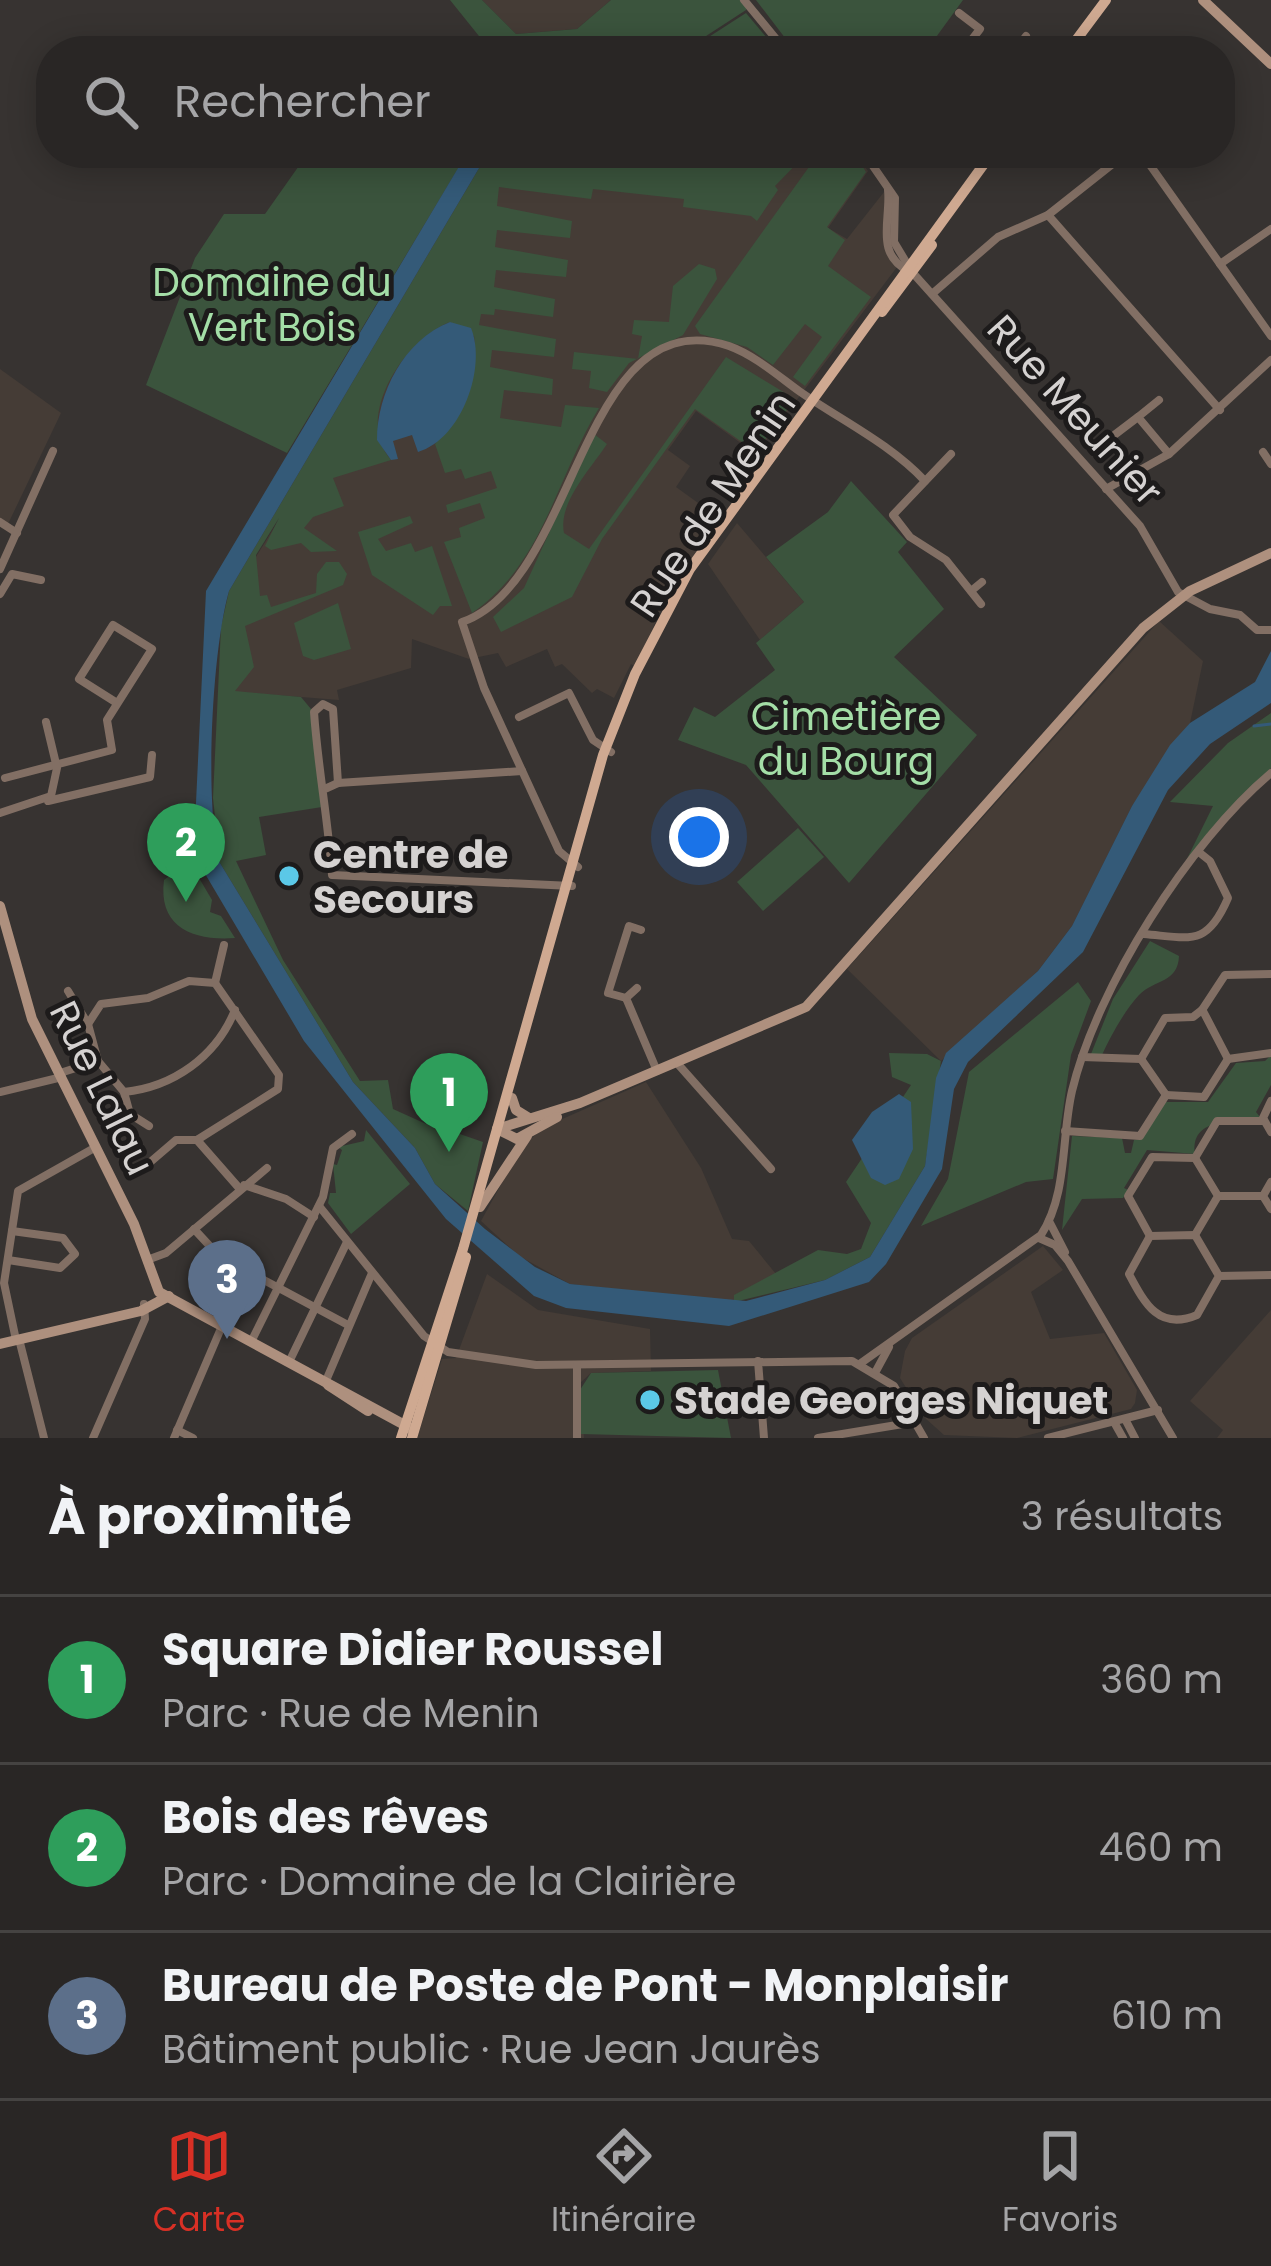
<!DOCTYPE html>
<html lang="fr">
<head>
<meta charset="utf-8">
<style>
	:root { --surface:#292625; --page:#353232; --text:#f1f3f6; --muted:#a5a5a7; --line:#454342; --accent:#d93025 }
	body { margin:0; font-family:Poppins,sans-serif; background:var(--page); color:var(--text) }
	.you { position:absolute; left:699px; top:837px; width:42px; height:42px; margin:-30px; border:9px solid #fff; border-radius:50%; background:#1a73e8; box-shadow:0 0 0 18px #1a73e833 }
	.badge { display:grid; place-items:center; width:78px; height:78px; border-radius:50%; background:var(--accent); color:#fff; font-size:39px; font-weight:700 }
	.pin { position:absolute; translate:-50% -99px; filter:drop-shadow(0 3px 6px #0008) }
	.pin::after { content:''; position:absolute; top:63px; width:42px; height:36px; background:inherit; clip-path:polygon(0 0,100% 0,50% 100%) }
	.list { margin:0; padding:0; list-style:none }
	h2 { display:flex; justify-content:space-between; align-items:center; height:156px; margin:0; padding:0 48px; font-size:51px }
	h2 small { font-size:39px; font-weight:400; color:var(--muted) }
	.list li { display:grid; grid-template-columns:78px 1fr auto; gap:36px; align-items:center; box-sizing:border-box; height:168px; padding:0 48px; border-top:3px solid var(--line) }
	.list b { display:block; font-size:45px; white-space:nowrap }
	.list p { margin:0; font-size:39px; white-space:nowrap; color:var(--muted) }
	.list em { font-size:39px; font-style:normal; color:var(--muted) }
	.icon { flex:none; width:66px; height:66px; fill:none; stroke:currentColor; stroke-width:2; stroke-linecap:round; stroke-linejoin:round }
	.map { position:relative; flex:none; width:1271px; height:1438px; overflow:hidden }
	.search { position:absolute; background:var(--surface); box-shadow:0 6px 30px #0003; left:36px; right:36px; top:36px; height:132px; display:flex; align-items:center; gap:30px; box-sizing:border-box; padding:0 42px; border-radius:48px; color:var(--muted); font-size:45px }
	.sheet { height:660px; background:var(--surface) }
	nav { display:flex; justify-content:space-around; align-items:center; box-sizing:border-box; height:168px; border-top:3px solid var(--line); background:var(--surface); font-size:33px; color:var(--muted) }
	nav a { display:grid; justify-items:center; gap:6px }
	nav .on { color:var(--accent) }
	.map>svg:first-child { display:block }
	.built { fill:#453c36 }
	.green { fill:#3b543d }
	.water { fill:#345a78 }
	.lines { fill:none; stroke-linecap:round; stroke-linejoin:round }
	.stream { stroke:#345a78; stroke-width:3 }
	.street { stroke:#826f64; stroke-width:8 }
	.secondary { stroke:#ae907e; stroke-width:10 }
	.primary { stroke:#cfa991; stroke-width:10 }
	.poi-dot { fill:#5bc8e7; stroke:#1d1b1b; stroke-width:4.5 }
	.labels { text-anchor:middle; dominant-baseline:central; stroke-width:10; stroke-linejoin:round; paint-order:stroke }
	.park-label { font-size:39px; fill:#a4dea7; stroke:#1d1b1b }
	.street-label { font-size:39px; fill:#d5d2d1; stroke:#1d1b1b }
	.poi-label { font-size:39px; font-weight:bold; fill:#d5d2d1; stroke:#1d1b1b; text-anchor:start }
</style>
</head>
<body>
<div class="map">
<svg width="1271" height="1438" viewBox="0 0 1271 1438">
	<rect width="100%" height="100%" fill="#373331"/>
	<g class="built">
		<polygon points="482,0 611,0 577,29 516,34"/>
		<polygon points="507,153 855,153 868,171 828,228 847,239 884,192 885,248 897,267 756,454 696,411 668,450 690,466 676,487 719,518 669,591 636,667 631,664 614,698 597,689 592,693 562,664 555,667 547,649 506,667 498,653 469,659 412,639 411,668 337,690 339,700 225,691 239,584"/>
		<polygon points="0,369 61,413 8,524 0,519"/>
		<polygon points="737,523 804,602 760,640 708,564"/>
		<polygon points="1159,621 1203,661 1190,723 1132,806 1072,926 1038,971 941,1061 847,969"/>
		<polygon points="646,1082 701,1168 732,1239 749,1241 776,1274 735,1295 734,1302 570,1284 519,1256 481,1221 520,1150 542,1128"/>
		<polygon points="1043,1246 1063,1270 1031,1292 1050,1339 1104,1333 1137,1390 1135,1403 1131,1409 1017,1438 944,1435 925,1418 900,1378 905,1351 912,1338"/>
		<polygon points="487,1274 538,1310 650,1329 651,1371 591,1373 580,1383 584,1438 417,1438 442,1359 456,1358"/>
		<polygon points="1271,1310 1271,1438 1217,1438 1223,1430 1190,1401"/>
	</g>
	<g class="green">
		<polygon points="450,0 482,0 516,34 577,29 611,0 749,0 746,10 683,51 491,51"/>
		<polygon points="756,0 963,0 926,51 795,51"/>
		<polygon points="746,13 778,51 687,51"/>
		<polygon points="308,153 434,153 459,167 287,453 146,385 195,258 224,214 265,214"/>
		<path d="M488 153H807L775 186 778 190 757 221 751 216 683 207 684 199 593 189 591 199 499 187 497 206 572 221 570 238 497 230 495 247 568 260 566 277 496 270 494 287 555 299 553 317 495 309 494 315 481 314 479 325 556 339 554 357 492 350 490 367 553 379 552 395 504 390 500 418 561 427 565 405 599 408C555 480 544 563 472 613L444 542 461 537 459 528 485 518 480 503 448 513 446 505 497 488 491 471 465 479 461 469 445 473 435 444C456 418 480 370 474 336L450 322C405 339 353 417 391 460L333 478 344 506 313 517 304 528 337 551 311 552 301 543 271 550 265 546 279 518 256 555 260 596 267 595 271 607 316 593 317 574 326 562H339L347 574 343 585 245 626 254 667 235 691 301 697 311 709 322 807 259 817 266 855 236 861 283 960 360 1081 388 1080 393 1109 455 1137 457 1133 483 1142 468 1211 435 1184 415 1148 353 1082 220 863 213 798 221 627 229 591Z"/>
		<polygon points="819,153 854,153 866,172 827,227 845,240 828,266 871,297 805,386 793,377 822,337 805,324 773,365 747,347 700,334 695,326"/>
		<polygon points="699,264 715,269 717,279 683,335 629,363 607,392 589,388 591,371 572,369 574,352 638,359 642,336 632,334 634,320 669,322 673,286"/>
		<path d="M726 357 795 399 756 452 695 409 602 539 572 597 501 632 493 617 524 588 594 434 607 444C589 471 558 503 564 533L589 549Z"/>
		<polygon points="851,481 907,542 898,552 944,609 894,657 977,735 849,883 746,765 678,740 694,707 715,717 775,670 756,643 804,602 766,557 828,512"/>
		<polygon points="410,516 413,523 378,539 386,551 411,543 415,552 432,546 452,606 440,606 433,615 372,575 358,532"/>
		<polygon points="338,603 351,649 314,660 303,656 294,623"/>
		<polygon points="1271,713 1271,768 1240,797 1179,875 1213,806 1170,802 1228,743"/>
		<polygon points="798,828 824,857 763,911 737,882"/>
		<path d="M189 861 212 900 210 912 221 916 235 938C192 941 158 927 164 880Z"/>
		<path d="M1150 941 1179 956C1178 983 1155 979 1139 995 1125 1010 1110 1037 1102 1055L1091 1054 1113 999Z"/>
		<polygon points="1078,982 1091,1001 1071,1055 1053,1179 1026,1182 921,1226 948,1179 969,1072"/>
		<polygon points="889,1053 927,1054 941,1061 925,1166 870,1257 825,1280 734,1302 734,1295 818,1250 847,1254 861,1249 871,1223 846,1182 911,1085 892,1077"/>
		<path d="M1271 1055V1085L1256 1112 1260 1117C1231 1122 1190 1118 1195 1154L1147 1150 1124 1188 1128 1190 1123 1198 1082 1199 1062 1230 1072 1136 1122 1138 1125 1153H1131L1134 1140 1141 1139 1165 1102H1208L1236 1063 1265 1061Z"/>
		<polygon points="366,1130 410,1184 351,1234 328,1203 330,1193 336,1193 333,1164 337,1165 342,1150 338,1147 364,1141"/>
		<polygon points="718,1370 731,1438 581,1434 578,1393 591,1373"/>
	</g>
	<g class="water">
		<path d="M467 153H488L229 591C212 650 204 805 220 863L353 1082 415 1148 435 1184 485 1229 535 1267 570 1284 746 1301 825 1280 870 1257 925 1166 936 1078 946 1053 1038 971 1072 926 1132 806 1170 745 1190 723 1255 682 1271 651V703L1210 744 1168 790 1083 952 968 1062 954 1089 942 1169 886 1264 869 1282 729 1326 566 1308 534 1296 446 1219 304 1041 204 872 195 824 206 591Z"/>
		<path d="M450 322 471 328C487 367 462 439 418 452L412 435 393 441 398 459 391 460 377 440C377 393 404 340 450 322Z"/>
		<polygon points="899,1094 911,1102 913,1149 899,1179 885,1185 871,1178 852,1140 872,1112"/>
	</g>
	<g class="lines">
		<polyline class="stream" points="1254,726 1271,724"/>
		<g class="street">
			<polyline points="744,0 786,51"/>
			<polyline points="959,13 980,29 963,51"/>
			<polyline points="970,41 984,51"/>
			<polyline points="1015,51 1026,36"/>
			<polyline points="864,153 895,198 894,242 912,272 1140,526 1178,592 1210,609 1240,615 1257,630 1271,630"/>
			<path d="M888 190C891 222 874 254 910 272"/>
			<polyline points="1048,215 1220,410"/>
			<polyline points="1220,264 1271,229"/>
			<polyline points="932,294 998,237 1048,215 1120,158 1136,155 1150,165 1271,336"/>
			<polyline points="1159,400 1138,417 1169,454"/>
			<polyline points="1113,436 1138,417"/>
			<polyline points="1263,452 1271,464"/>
			<polyline points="951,454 893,515 910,537 946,560 981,604"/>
			<polyline points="1106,489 1169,454 1271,360"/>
			<polyline points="0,522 17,533"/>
			<polyline points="0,569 53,451"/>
			<polyline points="971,591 982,582"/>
			<polyline points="0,594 12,574 41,580"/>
			<polyline points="519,717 569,693 593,740 611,752"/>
			<polyline points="5,778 112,750 107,720 152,649 113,625 79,679 117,703"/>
			<path d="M338 783 333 709 323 704 314 712C318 769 328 818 332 875L572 886"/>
			<polyline points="327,788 338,783 522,771"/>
			<polyline points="48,801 150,777 152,755"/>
			<polyline points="0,813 51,796 57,768 46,722"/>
			<path d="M578 867 559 851 484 688 462 622C579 582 580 297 729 346 754 355 777 375 799 391 842 421 889 443 925 481"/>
			<path d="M1144 934C1191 938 1207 947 1228 898L1210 861 1200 853"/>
			<polyline points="215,983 224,945"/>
			<polyline points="637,988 626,998 657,1071"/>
			<polyline points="68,991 88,1024 98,1061 124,1092 130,1114 149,1126"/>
			<polyline points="626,998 608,993 629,926 641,930"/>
			<polyline points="1202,1010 1225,975 1271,974"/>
			<polyline points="1203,1011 1228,1059 1271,1053"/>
			<polyline points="88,1024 101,1004 148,998 189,981 215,983 279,1075 278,1089 197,1140 176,1140 141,1170"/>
			<polyline points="1082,1057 1141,1059 1165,1018 1193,1017 1202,1010"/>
			<polyline points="1141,1059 1166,1095"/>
			<polyline points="677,1063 771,1169"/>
			<polyline points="60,1073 98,1061"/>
			<polyline points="0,1092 62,1077"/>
			<path d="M124 1092C173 1087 216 1057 235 1010"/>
			<polyline points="1166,1095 1204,1097 1228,1059"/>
			<polyline points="1271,1101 1263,1118 1271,1132"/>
			<polyline points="1065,1131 1140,1136 1166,1095"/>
			<polyline points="197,1140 239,1188"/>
			<polyline points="1195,1158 1217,1121 1264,1121"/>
			<polyline points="1271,1182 1263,1196 1271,1209"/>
			<polyline points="244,1185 286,1199 314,1217"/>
			<polyline points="1218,1196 1263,1196"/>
			<polyline points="319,1206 424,1336 448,1352 536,1365 852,1361 894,1386 924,1438"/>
			<polyline points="1049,1221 1065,1252"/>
			<polyline points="194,1229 219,1256 348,1325"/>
			<polyline points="1150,1236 1128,1196 1152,1157 1195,1158 1218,1196 1195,1235"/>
			<polyline points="1039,1238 1055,1245 1068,1261 1173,1438"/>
			<polyline points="8,1260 60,1268 75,1254 63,1238 12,1231"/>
			<polyline points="147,1260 166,1253 267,1168"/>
			<path d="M1219 1276 1197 1315C1159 1331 1145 1304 1129 1274L1150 1236 1195 1235 1219 1276 1271 1275"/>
			<polyline points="19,1339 44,1438"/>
			<polyline points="16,1340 4,1283 18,1191 96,1147"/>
			<polyline points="252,1340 323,1197 333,1148 352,1134"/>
			<polyline points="290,1360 347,1242"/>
			<polyline points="758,1361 764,1438"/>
			<path d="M861 1363 1041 1235C1068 1194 1061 1138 1072 1091 1097 987 1189 842 1271 773"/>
			<polyline points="876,1371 889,1347"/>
			<polyline points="325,1383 372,1273"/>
			<polyline points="1125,1419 1135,1438"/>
			<polyline points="1114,1422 1123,1438"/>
			<polyline points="177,1430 193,1438"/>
			<polyline points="93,1438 145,1319 144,1304"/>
			<polyline points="174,1438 222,1326"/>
			<polyline points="577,1438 577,1365"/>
			<polyline points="818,1438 915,1422"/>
			<polyline points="1048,1438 1158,1410"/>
		</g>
		<g class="secondary">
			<polyline points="1203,0 1271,64"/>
			<polyline points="0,906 32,1019 134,1224 159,1292 412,1429"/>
			<polyline points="512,1098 516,1110 529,1118"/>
			<polyline points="497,1129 580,1103 806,1007 1143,628 1190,591 1271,553"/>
			<polyline points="497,1129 517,1139 557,1117"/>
			<polyline points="480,1207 527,1136"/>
			<polyline points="0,1344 141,1311 169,1296"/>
			<polyline points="328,1385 368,1411"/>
		</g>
		<g class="primary">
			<polyline points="1068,51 1106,0"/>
			<polyline points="882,312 932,245"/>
			<polyline points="401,1438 463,1249 603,755 635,674 690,569 992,153"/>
			<polyline points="412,1438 466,1257"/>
		</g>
	</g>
	<g class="poi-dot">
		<circle cx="289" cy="876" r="12"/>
		<circle cx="650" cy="1400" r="12"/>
	</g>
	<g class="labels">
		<g class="park-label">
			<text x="272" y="282">Domaine du<tspan x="272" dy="45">Vert Bois</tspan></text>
			<text x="846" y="716">Cimetière<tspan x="846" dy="45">du Bourg</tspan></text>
		</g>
		<g class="street-label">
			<text transform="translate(1075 410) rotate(48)">Rue Meunier</text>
			<text transform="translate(713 504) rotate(-56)">Rue de Menin</text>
			<text transform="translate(102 1088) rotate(64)">Rue Lalau</text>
		</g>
		<g class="poi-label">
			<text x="313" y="854">Centre de<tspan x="313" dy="45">Secours</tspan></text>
			<text x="674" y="1400">Stade Georges Niquet</text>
		</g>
	</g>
</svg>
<div class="you"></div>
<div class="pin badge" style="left:449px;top:1152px;background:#2e9e5b">1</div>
<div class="pin badge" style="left:186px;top:902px;background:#2e9e5b">2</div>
<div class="pin badge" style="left:227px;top:1339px;background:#5c6f8a">3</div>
<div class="search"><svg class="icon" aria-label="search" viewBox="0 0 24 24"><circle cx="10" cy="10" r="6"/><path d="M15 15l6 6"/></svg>Rechercher</div>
</div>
<section class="sheet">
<h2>À proximité<small>3 résultats</small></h2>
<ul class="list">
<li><span class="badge" style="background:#2e9e5b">1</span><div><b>Square Didier Roussel</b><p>Parc · Rue de Menin</p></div><em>360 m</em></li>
<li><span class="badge" style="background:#2e9e5b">2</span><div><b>Bois des rêves</b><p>Parc · Domaine de la Clairière</p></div><em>460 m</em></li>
<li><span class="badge" style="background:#5c6f8a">3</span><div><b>Bureau de Poste de Pont - Monplaisir</b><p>Bâtiment public · Rue Jean Jaurès</p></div><em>610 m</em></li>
</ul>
</section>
<nav>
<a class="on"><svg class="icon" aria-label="map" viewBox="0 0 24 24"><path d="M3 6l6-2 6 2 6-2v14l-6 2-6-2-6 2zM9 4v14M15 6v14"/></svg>Carte</a>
<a><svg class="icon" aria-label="directions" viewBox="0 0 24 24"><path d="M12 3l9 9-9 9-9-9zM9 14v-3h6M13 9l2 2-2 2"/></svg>Itinéraire</a>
<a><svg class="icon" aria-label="saved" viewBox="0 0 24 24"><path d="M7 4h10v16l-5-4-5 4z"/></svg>Favoris</a>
</nav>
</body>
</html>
